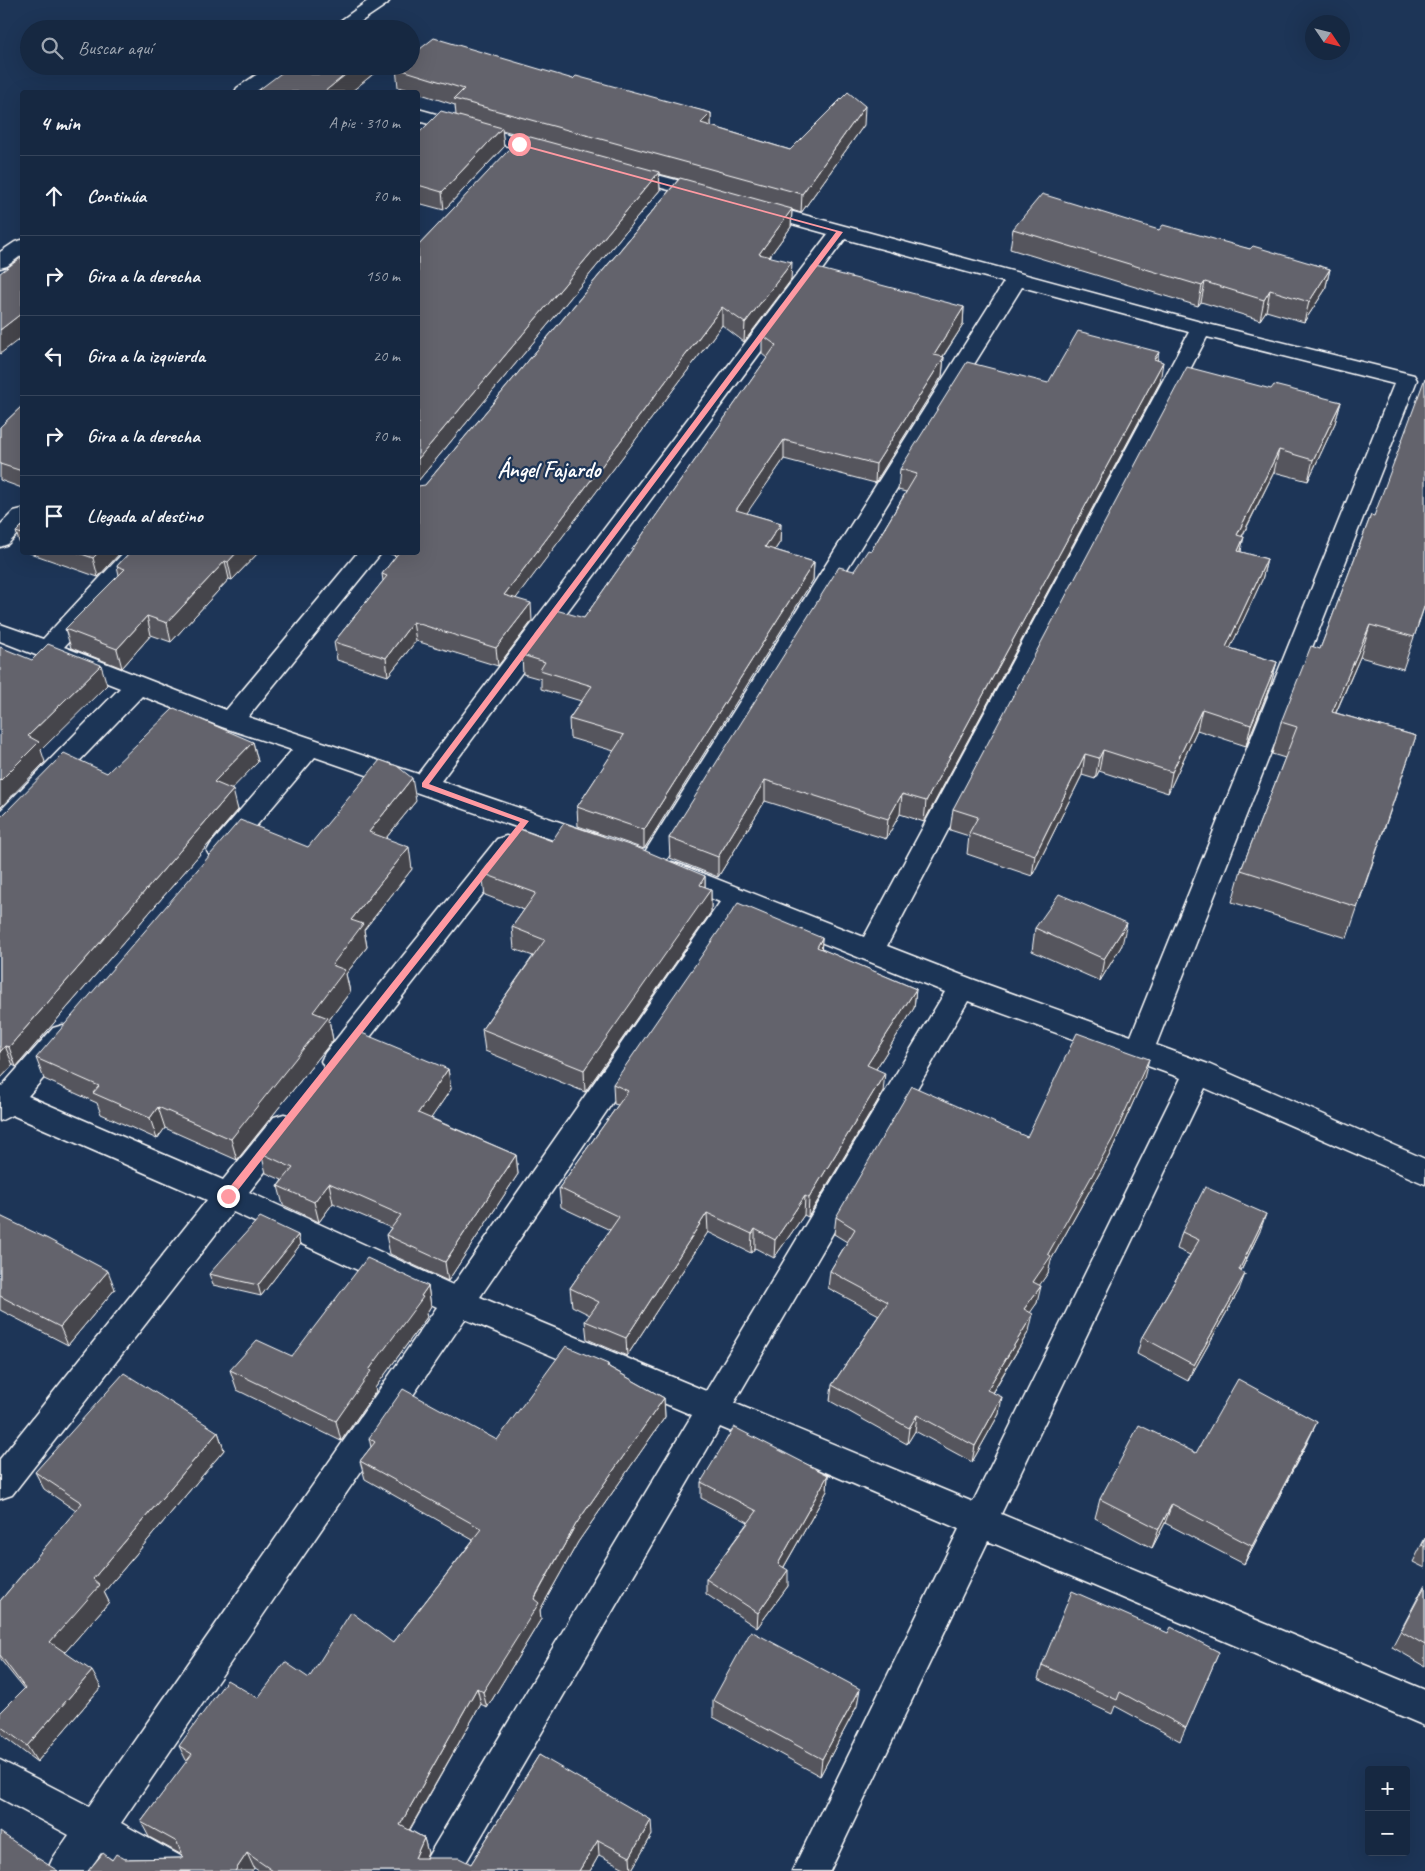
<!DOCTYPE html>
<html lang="es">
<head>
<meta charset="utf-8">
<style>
	:root { --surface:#162841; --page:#23344c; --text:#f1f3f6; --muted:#9ea6b1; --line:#35445a }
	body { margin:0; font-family:Caveat,sans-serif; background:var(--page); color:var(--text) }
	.controls { position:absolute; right:15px; bottom:15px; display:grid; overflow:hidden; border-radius:5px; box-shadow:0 5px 20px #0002 }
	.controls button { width:45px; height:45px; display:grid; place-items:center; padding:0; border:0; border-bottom:1px solid var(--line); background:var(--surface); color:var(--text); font:25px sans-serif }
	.compass { position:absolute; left:1305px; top:15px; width:45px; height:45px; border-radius:50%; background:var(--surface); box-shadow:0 5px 20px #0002; rotate:125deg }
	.stop { position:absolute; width:15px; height:15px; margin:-11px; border:4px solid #ff9aa2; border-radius:50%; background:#fff }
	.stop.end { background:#ff9aa2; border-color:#fff; box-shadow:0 1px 5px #0008 }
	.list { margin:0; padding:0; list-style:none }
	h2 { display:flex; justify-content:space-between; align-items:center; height:65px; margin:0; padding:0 20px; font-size:21px }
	h2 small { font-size:16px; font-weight:400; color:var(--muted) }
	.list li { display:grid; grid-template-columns:32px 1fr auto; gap:15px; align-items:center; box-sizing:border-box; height:80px; padding:0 20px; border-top:1px solid var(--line) }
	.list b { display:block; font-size:19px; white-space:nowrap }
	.list em { font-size:16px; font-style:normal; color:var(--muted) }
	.icon { flex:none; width:28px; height:28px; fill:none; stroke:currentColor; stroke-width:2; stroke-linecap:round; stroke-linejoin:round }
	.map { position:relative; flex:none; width:1425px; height:1871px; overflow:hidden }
	.search { position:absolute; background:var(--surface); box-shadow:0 5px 20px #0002; left:20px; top:20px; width:400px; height:55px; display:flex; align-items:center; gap:12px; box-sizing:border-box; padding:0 18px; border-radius:28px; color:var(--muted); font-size:19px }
	.panel { position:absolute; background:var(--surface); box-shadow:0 5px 20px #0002; left:20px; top:90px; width:400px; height:465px; border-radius:5px }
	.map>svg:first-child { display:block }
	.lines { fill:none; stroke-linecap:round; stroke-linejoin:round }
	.minor-casing { stroke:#fff; stroke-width:3 }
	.minor { fill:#1d3557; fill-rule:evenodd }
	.wall { fill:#55555d; stroke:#fff }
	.shaded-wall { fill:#45454c; stroke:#fff }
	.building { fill:#63636c; stroke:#fff }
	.route { fill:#ff9aa2 }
	.labels { text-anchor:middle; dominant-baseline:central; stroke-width:4.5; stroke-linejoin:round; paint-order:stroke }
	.neighbourhood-label { font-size:22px; font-weight:bold; fill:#fff; stroke:#1d3557 }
</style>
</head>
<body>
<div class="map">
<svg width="1425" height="1871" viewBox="0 0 1425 1871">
	<rect width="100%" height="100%" fill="#1d3557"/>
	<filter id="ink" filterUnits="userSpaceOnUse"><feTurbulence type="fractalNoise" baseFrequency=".02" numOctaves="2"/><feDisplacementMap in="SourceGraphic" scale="10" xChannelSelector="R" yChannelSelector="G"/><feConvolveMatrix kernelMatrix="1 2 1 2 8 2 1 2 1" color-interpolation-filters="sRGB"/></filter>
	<g filter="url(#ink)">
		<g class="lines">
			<g class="minor-casing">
				<g id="minor">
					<polygon points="369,0 390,0 387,4 350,29 329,29"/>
					<polygon points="269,66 291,66 284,73 341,88 343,92 314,92 272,81 256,92 235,92 237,88"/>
					<polygon points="418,109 558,148 561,152 558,156 551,158 418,121"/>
					<polygon points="624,166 717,191 720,195 717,199 710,201 617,176 614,172 617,168"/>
					<path d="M756 202 1208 324 1414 375 1417 380 1156 1045 1208 1064 1425 1159V1184L1205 1088 1001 1514 1425 1690V1726L988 1541 830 1871H792L959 1529 720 1427 461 1871H421L427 1858 692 1415 465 1319 121 1823 184 1858 190 1871H134L101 1853 88 1871H47L53 1858 69 1835 0 1798V1760L89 1806 437 1307 233 1212 12 1495 0 1499V1459L207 1200 12 1115 0 1121V1085L2 1086 53 1028 63 1025 73 1028 77 1036 73 1044 28 1096 223 1180 274 1117 284 1114 294 1117 299 1126 294 1135 249 1192 453 1285 720 902 663 879 659 870 651 873 642 870 638 863 1004 282 845 239 441 781 603 837 607 844 603 851 594 854 585 851 315 757 229 858 220 861 211 858 207 851 211 844 292 750 222 727 142 696 9 834 0 837V811L120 688 0 641V624L43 639 124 552H149L64 647 226 710 358 552H382L248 717 418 774 828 234 749 212 746 208 749 204ZM1022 287 1189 332 864 937 681 865 672 862 664 864ZM1207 337 1394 384 1131 1036 972 979 887 946ZM743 911 945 992 706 1391 480 1297ZM968 1001 1181 1078 973 1502 734 1403Z"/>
					<polygon points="22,240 22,255 7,266 0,268 0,252 15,242"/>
					<polygon points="22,509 22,529 8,544 0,547 0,525 14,511"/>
					<polygon points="506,836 515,839 519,846 515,853 345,1069 335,1073 325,1069 321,1061 325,1053 497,839"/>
				</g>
			</g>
			<use href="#minor" class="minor"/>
		</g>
		<g class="wall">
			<polygon points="304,66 383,66 351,92 305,73"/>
			<polygon points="396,68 573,79 711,113 711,126 790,150 864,125 801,213 792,210 791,227 770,256 791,280 744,342 722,325 516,598 532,621 498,666 416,641 388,676 337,660 334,642 383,581 382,574 396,556 385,552 418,552 425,485 679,179 659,174 660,190 418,481 418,246 523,136 502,130 504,147 444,210 418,203 418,134 456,115 455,105 418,93 418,92 398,87"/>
			<polygon points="1013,229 1159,230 1250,249 1330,269 1325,290 1304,322 1266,311 1260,320 1201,302 1198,306 1010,249"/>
			<polygon points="964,307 963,325 943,357 944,357 942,376 875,483 784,459 746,513 781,523 780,542 775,550 814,562 813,580 644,849 578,826 577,807 614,751 570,738 569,719 581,701 541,689 541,679 523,674 522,655 584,618 767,358 762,354 762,335"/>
			<polygon points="1157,360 1160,382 924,822 900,814 886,839 765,801 718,877 670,858 669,838 854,571 871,551 906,492 898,490 900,469 1048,383"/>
			<polygon points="1271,389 1341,402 1335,423 1308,481 1274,472 1242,537 1241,552 1267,559 1262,580 1230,648 1277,662 1271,683 1246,746 1197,730 1168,793 1099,771 1095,779 1082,775 1032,876 967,854 969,836 950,830 953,809"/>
			<polygon points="22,406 22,488 0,480 0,427"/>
			<polygon points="1371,515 1425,605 1403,669 1360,657 1336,713 1416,736 1347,938 1232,902 1241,870 1285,758 1272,754 1281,722 1320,649"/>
			<polygon points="22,526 22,551 16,532"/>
			<polygon points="27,552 121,552 98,577"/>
			<polygon points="130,552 259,552 232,580 229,579 171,642 151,635 122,668 71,648 65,629 119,575 117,566"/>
			<polygon points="253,742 258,762 231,789 238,810 16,1067 13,1065 0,1079 0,816 107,773"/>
			<polygon points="416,801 386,838 412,869 364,930 367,947 346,974 350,992 329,1020 333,1040 237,1160 165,1128 157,1139 101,1114 97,1103 44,1079 36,1058 308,847"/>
			<polygon points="552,841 705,876 705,887 711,889 711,912 585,1092 485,1051 482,1029 533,956 514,949 512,927 524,910 485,895 482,873"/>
			<polygon points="1035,928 1122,945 1100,981 1032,951"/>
			<polygon points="822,938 821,949 916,989 914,1008 876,1069 883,1092 808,1217 804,1215 774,1258 755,1248 751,1253 708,1232 627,1356 587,1339 585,1321 590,1315 572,1306 570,1288 610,1230 561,1207 559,1188 618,1105 614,1104 613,1084"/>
			<polygon points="448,1069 451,1089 431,1118 516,1155 518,1174 448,1281 390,1254 386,1235 391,1228 333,1203 319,1222 283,1205 278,1186 282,1180 266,1173 261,1153"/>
			<polygon points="1144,1078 1109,1156 1051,1260 1048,1273 1039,1285 1037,1303 1030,1312 1029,1331 993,1392 999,1414 972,1462 915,1431 907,1444 830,1401 832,1385 879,1315 828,1288 830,1271 847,1242 834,1234 836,1217 1027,1137"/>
			<polygon points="0,1216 115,1289 68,1345 0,1310"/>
			<polygon points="1260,1231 1241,1271 1239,1290 1188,1381 1137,1354 1142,1337 1190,1255 1177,1249 1182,1232"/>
			<polygon points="298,1235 300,1245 261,1296 213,1285 209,1274"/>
			<polygon points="428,1286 431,1306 426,1314 427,1317 375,1388 376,1391 341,1441 237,1390 230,1370 292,1356"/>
			<polygon points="608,1364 609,1367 664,1398 665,1417 578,1542 540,1610 541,1619 487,1708 481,1704 410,1830 424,1838 428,1853 426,1858 471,1864 539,1755 652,1835 631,1871 630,1871 599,1855 590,1871 259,1871 254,1868 112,1860 125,1859 183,1858 182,1855 149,1837 141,1822 187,1762 179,1746 258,1698 393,1643 473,1540 365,1479 360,1461 371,1447 369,1438 497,1440"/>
			<polygon points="218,1432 224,1450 104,1592 109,1602 65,1652 101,1687 37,1762 3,1736 0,1731 0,1713 24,1689 0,1659 0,1601 76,1511 44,1489 35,1472"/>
			<polygon points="1308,1441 1244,1564 1165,1523 1152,1548 1095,1518 1100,1499 1196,1453"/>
			<polygon points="828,1475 827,1491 784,1567 788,1586 757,1628 706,1594 706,1579 748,1522 701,1498 701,1482"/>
			<polygon points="1425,1538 1425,1568 1413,1562"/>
			<polygon points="1425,1584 1425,1666 1392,1647"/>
			<polygon points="1168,1633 1219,1652 1180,1741 1115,1706 1112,1714 1038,1679 1042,1665"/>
			<polygon points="713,1700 857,1706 820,1776 713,1717"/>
		</g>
		<g class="shaded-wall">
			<polygon points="356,66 383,66 351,92 324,92"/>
			<polygon points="865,106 864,125 801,213 802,194"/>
			<polygon points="711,113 711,132 701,123"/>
			<polygon points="502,128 504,147 444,210 442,192"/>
			<polygon points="659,172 660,190 418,481 418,459"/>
			<polygon points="792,209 791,227 758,272 759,254"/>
			<polygon points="792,262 791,280 744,342 745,323"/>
			<polygon points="1330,269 1325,290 1304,322 1309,302"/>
			<polygon points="1205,282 1201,302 1198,306 1202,286"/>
			<polygon points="1270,290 1266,311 1260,320 1264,300"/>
			<polygon points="722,307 722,325 505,613 504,595"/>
			<polygon points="964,307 963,325 932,373 934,355"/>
			<polygon points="22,313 22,337 0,354 0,330"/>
			<polygon points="1159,352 1155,372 1154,359"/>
			<polygon points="944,357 942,376 875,483 876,464"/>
			<polygon points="1163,362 1160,382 924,822 926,801"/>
			<polygon points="1341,402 1335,423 1308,481 1313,460"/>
			<polygon points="784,440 784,459 736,529 736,510"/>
			<polygon points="1279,450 1274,472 1232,556 1237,535"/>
			<polygon points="781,523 780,542 764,566 765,547"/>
			<polygon points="1244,537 1239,559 1238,551"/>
			<polygon points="99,552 121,552 98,577 93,558"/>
			<polygon points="237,552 259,552 232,580 228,562"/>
			<polygon points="1267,559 1262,580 1221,668 1226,647"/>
			<polygon points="225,561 229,579 171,642 167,623"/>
			<polygon points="814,562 813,580 644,849 644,830"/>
			<polygon points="531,603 532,621 498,666 496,648"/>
			<polygon points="147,616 151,635 122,668 117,649"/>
			<polygon points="413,622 416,641 388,676 386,658"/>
			<polygon points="1370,625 1360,657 1322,744 1332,712"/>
			<polygon points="1277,662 1271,683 1246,746 1251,725"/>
			<polygon points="101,665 107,685 41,750 45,762 0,808 0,781 28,736"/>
			<polygon points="1202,709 1197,730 1168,793 1172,772"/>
			<polygon points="253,742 258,762 219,802 214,782"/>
			<polygon points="1103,750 1099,771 1095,779 1099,758"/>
			<polygon points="1085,754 1082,775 1032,876 1035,855"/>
			<polygon points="412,778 416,801 373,854 369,832"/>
			<polygon points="765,780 765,801 718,877 718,857"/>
			<polygon points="233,790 238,810 16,1067 9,1047"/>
			<polygon points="902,794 900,814 886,839 888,819"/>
			<polygon points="409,847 412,869 364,930 367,947 346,974 350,992 329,1020 333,1040 237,1160 231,1139 313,1012 332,965 351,920"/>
			<polygon points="705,876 705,897 711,889 711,912 585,1092 584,1070"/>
			<polygon points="1127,923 1122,945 1100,981 1104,959"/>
			<polygon points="822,938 821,958 817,947"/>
			<polygon points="916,989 914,1008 866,1085 867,1065"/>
			<polygon points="5,1046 13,1065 0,1079 0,1052"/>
			<polygon points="1149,1059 1144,1078 1109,1156 1051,1260 1048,1273 1030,1299 1033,1282"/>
			<polygon points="448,1069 451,1089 421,1133 418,1113"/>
			<polygon points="885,1073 883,1092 808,1217 809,1198"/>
			<polygon points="158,1107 165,1128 157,1139 150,1118"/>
			<polygon points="516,1155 518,1174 448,1281 445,1262"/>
			<polygon points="329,1183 333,1203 319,1222 314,1202"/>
			<polygon points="805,1196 804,1215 774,1258 775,1240"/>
			<polygon points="707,1213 708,1232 627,1356 626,1338"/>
			<polygon points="1266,1214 1260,1231 1233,1287 1239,1270"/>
			<polygon points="755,1229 755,1248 751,1253 752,1234"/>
			<polygon points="298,1235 300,1245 261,1296 258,1285"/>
			<polygon points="108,1271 115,1289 68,1345 60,1327"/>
			<polygon points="1245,1274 1239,1290 1188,1381 1194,1365"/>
			<polygon points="428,1286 431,1306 426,1314 427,1317 375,1388 376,1391 341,1441 336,1421 369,1370"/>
			<polygon points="1041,1286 1037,1303 1021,1326 1024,1309"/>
			<polygon points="1033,1314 1029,1331 984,1406 987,1390"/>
			<polygon points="1002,1397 999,1414 972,1462 975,1446"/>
			<polygon points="664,1398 665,1417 578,1542 540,1610 541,1619 487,1708 483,1692 576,1524"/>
			<polygon points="917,1415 915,1431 907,1444 909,1428"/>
			<polygon points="1317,1422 1308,1441 1244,1564 1252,1546"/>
			<polygon points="218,1432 224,1450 104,1592 109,1602 59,1659 50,1642 93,1579"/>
			<polygon points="828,1475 827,1491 777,1579 778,1564"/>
			<polygon points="1172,1504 1165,1523 1152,1548 1159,1529"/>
			<polygon points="788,1570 788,1586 757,1628 758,1613"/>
			<polygon points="92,1671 101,1687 37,1762 27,1746"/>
			<polygon points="477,1688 481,1704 404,1839 400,1825"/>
			<polygon points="860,1689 857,1706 820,1776 822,1759"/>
			<polygon points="651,1820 652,1835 631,1871 630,1857"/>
			<polygon points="424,1838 428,1853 420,1871 415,1858"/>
			<polygon points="598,1840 599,1855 590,1871 579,1871"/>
			<polygon points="247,1853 254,1868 252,1871 235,1871"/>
		</g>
		<g class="building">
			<polygon points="347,24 364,29 340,29"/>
			<polygon points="434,38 573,79 576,76 711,113 701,123 790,150 848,92 865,106 802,194 454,99 464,89 396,68 399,66 411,66 411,56"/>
			<polygon points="337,66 356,66 324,92 256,92 288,68 311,74 342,74 339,67"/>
			<polygon points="441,111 502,128 442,192 418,185 418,134"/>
			<polygon points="523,135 659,172 418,459 418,246"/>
			<polygon points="680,178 792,209 759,254 792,262 745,323 722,307 504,595 531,603 496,648 413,622 386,658 334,642 387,576 382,574 399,552 418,552 418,486 425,485"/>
			<polygon points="1042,194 1159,230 1163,225 1250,249 1253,246 1330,269 1309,302 1270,290 1264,300 1205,282 1202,286 1013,229"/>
			<polygon points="22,257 22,313 0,330 0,273"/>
			<polygon points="813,267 964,307 934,355 944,357 876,464 784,440 736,510 781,523 765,547 814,562 644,830 577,807 624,735 569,719 592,686 540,670 545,662 522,655 556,610 584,618 776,345 762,335"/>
			<polygon points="1078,331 1159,352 1154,359 1163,362 926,801 902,794 888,819 765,780 718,857 669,838 839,567 854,571 868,550 871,551 917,474 900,469 967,362 1048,383"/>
			<polygon points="1187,367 1271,389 1274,385 1341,402 1313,460 1279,450 1237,535 1244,537 1238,551 1267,559 1226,647 1277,662 1251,725 1202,709 1172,772 1103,750 1099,758 1085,754 1035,855 969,833 978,817 953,809"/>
			<polygon points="1425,378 1425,604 1414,637 1370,625 1332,712 1416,736 1357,907 1241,870 1297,727 1281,722 1311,646 1320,649 1371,515 1374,516"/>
			<polygon points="22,406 22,471 0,464 0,427"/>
			<polygon points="22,526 22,534 16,532"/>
			<polygon points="76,552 99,552 93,558"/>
			<polygon points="130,552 237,552 228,562 225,561 167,623 147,616 117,649 65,629 125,569 117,566"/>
			<polygon points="48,644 101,665 28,736 39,742 0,781 0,647 32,660"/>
			<polygon points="174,708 253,742 214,782 233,790 9,1047 5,1046 0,1052 0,816 3,815 64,753 107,773"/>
			<polygon points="380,760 397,766 412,778 369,832 409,847 351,920 363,924 332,965 345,970 313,1012 328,1018 231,1139 158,1107 150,1118 93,1093 99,1086 36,1058 240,820 308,847"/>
			<polygon points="564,823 641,849 705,876 700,885 711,889 584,1070 482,1029 545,940 512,927 536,893 482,873 517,828 552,841"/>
			<polygon points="1059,894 1127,923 1104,959 1035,928"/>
			<polygon points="738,903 822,938 817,947 916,989 867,1065 885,1073 809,1198 805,1196 775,1240 755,1229 752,1234 707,1213 626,1338 585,1321 599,1302 570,1288 619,1217 559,1188 628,1091 613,1084"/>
			<polygon points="357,1031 448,1069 418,1113 516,1155 445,1262 386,1235 401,1215 329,1183 314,1202 278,1186 293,1168 261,1153"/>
			<polygon points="1077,1033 1149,1059 1113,1138 1048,1254 1051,1256 1033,1282 1041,1286 1024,1309 1033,1314 987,1390 1002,1397 975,1446 917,1415 909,1428 832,1385 888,1302 830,1271 855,1229 836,1217 912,1086 1027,1137"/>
			<polygon points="1205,1187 1266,1214 1239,1270 1245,1274 1194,1365 1142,1337 1199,1240 1182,1232"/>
			<polygon points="0,1216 48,1239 108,1271 60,1327 0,1296"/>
			<polygon points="260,1217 298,1235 258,1285 209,1274"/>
			<polygon points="367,1258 428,1286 421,1296 423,1297 369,1370 371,1371 336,1421 230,1370 257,1340 292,1356"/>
			<polygon points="566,1346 608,1364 607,1366 664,1398 576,1524 534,1599 539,1603 483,1692 477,1688 400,1825 424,1838 415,1858 459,1858 471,1864 539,1755 651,1820 630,1857 598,1840 579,1871 273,1871 247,1853 235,1871 88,1871 103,1853 112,1860 116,1854 125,1859 183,1858 177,1842 141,1822 192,1754 179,1746 227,1680 258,1698 285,1662 309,1678 351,1612 393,1643 482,1529 360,1461 375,1442 369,1438 403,1389 497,1440"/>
			<polygon points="124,1373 218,1432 93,1579 100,1585 50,1642 92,1671 27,1746 0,1726 0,1713 25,1688 0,1655 0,1601 82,1503 35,1472"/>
			<polygon points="1238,1379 1317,1422 1252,1546 1172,1504 1159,1529 1100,1499 1139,1425 1196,1453"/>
			<polygon points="734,1427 828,1475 778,1564 788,1570 758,1613 706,1579 757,1511 701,1482"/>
			<polygon points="1425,1540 1425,1547 1422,1545"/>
			<polygon points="1425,1586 1425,1645 1401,1631"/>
			<polygon points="1072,1591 1168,1633 1171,1627 1219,1652 1186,1728 1120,1692 1117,1700 1042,1665"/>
			<polygon points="751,1631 860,1689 822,1759 713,1700"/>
			<polygon points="0,1832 35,1856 36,1858 39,1859 58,1871 0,1871"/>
		</g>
	</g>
	<polygon class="route" points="517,143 843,232 429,784 529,821 231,1199 225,1199 225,1193 520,822 422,787 422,783 836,232 517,145"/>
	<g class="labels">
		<g class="neighbourhood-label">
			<text x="549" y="470">Ángel Fajardo</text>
		</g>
	</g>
</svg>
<div class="controls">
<button>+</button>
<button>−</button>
</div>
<svg class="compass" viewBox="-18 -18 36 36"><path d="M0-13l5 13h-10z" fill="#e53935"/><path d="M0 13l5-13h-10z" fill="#9ea6b1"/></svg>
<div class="stop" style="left:519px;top:144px"></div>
<div class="stop end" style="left:228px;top:1196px"></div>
<div class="search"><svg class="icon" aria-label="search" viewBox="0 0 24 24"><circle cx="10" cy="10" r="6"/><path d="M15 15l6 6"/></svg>Buscar aquí</div>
<section class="panel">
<h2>4 min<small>A pie · 310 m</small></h2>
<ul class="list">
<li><svg class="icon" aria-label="ahead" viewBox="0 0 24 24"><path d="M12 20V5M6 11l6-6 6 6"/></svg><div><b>Continúa</b></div><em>70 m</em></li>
<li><svg class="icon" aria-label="right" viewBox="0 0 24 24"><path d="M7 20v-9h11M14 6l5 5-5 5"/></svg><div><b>Gira a la derecha</b></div><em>150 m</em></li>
<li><svg class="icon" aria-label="left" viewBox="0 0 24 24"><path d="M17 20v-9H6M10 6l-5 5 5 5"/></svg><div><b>Gira a la izquierda</b></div><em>20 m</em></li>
<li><svg class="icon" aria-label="right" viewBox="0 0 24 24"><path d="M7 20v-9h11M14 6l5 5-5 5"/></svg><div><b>Gira a la derecha</b></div><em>70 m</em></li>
<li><svg class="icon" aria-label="arrive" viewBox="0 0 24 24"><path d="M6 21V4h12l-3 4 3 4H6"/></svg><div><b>Llegada al destino</b></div></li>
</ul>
</section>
</div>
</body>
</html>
